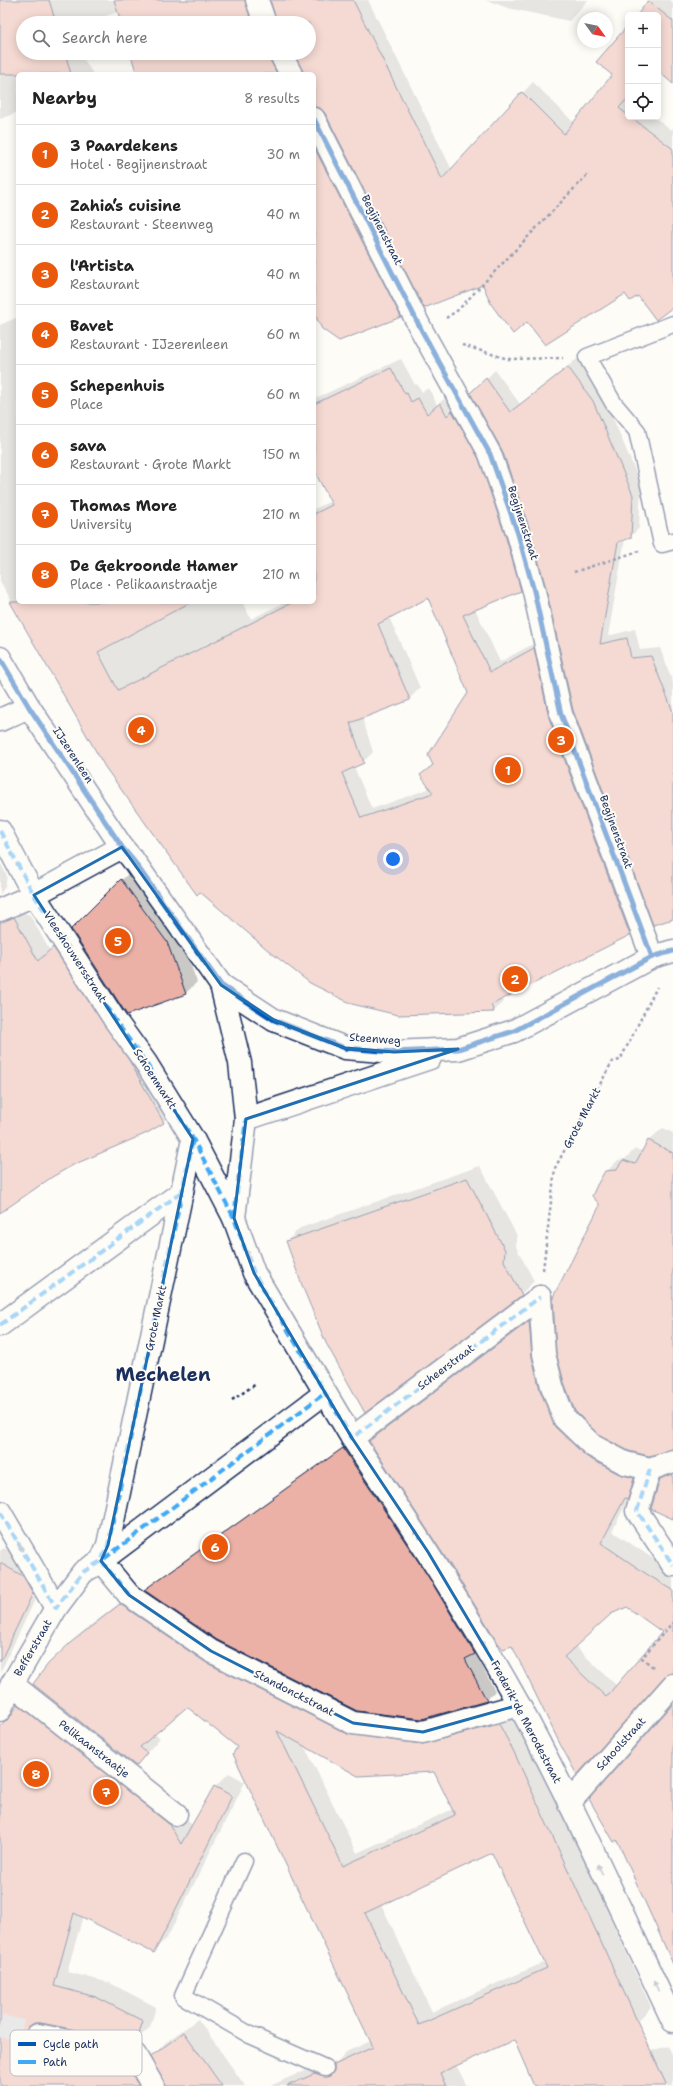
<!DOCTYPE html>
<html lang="en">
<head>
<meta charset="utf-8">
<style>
	:root { --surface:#fff; --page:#f2f2f2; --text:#222; --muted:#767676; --line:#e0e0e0; --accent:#ea580c }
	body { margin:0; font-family:"Shantell Sans",sans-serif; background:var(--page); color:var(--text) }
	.controls { position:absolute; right:12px; top:12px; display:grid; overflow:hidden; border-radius:6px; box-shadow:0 2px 10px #0003 }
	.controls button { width:36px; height:36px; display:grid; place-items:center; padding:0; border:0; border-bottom:1px solid var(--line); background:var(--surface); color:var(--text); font:20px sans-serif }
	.compass { position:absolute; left:577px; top:12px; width:36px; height:36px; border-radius:50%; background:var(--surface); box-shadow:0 2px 10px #0003; rotate:123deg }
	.you { position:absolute; left:393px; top:859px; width:14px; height:14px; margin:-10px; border:3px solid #fff; border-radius:50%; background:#1a73e8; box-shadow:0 0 0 6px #1a73e833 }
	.badge { display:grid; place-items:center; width:26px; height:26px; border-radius:50%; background:var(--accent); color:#fff; font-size:13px; font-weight:700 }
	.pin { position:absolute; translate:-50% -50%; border:2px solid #fff; box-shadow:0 1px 4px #0006 }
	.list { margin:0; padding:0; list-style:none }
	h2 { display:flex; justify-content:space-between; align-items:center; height:52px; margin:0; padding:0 16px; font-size:17px }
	h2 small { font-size:13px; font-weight:400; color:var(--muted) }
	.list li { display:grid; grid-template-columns:26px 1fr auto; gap:12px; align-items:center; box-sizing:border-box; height:60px; padding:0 16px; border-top:1px solid var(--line) }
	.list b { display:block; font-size:15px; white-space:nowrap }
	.list p { margin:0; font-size:13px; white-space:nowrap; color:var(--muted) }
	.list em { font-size:13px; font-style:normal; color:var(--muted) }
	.icon { flex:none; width:22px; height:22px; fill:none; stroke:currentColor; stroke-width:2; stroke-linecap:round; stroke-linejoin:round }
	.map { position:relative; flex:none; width:673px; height:2086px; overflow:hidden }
	.search { position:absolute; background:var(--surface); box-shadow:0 2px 10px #0003; left:16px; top:16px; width:300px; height:44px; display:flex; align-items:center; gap:10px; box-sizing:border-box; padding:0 14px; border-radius:22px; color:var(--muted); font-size:15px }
	.panel { position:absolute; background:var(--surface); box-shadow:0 2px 10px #0003; left:16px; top:72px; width:300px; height:532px; border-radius:6px }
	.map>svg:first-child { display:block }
	.shadow { fill:#0003; fill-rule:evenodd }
	.building { fill:#ebb1a6; stroke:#1b2f5e; fill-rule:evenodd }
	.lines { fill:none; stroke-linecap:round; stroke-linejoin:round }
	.minor-tunnel { stroke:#d0d3d8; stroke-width:22; stroke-dasharray:22 11; stroke-linecap:butt }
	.service-casing { stroke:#1b2f5e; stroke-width:19 }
	.pedestrian-casing { stroke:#1b2f5e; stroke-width:25 }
	.minor-casing { stroke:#1b2f5e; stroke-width:25 }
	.path { stroke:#1b2f5e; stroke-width:2.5; stroke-dasharray:3 3; stroke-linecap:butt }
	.service { stroke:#fdfcf7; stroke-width:16 }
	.pedestrian { stroke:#fdfcf7; stroke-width:22 }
	.minor { stroke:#fdfcf7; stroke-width:22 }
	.quiet { stroke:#3fa9f5; stroke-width:4; stroke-dasharray:8 4; stroke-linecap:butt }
	.cycleway-casing { stroke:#fdfcf7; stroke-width:8 }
	.cycleway { stroke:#0057b8; stroke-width:5 }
	.oneway { fill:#8c96aa }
	.marked { fill:none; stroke:#1f6fb2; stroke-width:3; stroke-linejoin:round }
	.labels { text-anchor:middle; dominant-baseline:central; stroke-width:4; stroke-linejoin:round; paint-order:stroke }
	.street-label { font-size:11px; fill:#1b2f5e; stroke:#fdfcf7 }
	.town-label { font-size:19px; font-weight:bold; fill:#1b2f5e; stroke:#fdfcf7 }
	.key { fill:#fdfcf7; stroke:#b9bec9; stroke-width:1 }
	.key-label { font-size:11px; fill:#1b2f5e }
</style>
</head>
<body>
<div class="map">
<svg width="673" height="2086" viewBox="0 0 673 2086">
	<rect width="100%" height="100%" fill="#fdfcf7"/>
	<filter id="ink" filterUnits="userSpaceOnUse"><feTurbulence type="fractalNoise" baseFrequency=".025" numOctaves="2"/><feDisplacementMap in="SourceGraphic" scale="8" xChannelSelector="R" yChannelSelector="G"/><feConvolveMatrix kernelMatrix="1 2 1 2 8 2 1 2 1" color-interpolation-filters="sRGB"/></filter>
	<g filter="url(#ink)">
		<g class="shadow">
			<polygon points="0,0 258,0 269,23 122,23 119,12 83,23 23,23 23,53 80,53 93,74 18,74 18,112 0,119"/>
			<polygon points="270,0 368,0 452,170 533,82 574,123 613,74 628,26 628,117 654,117 671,130 673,128 673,305 638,294 625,293 528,321 484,284 321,107 314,106 314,74 304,74 294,53 309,53 309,23 278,23"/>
			<polygon points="486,0 588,0 569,21 508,8"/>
			<polygon points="651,0 670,0 673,3 673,83 658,70 658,15 638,15"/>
			<polygon points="131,53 282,53 294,74 138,74"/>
			<polygon points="314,116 410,306 400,316 314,311"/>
			<path d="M18 317V602H242L251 619 285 602H314V509L331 501 314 468V399L401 359 415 385 417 384 422 392 429 388 437 405 451 393 463 402 531 580 520 590 475 609 500 662 544 638 640 924 630 934 503 998 504 1001 494 1011 398 1014 106 766 0 581V325ZM428 596 469 694 433 764 421 776 431 788 372 809 354 767 363 762 373 752 362 717 409 699 420 688 389 617Z"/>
			<polygon points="577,359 602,392 641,485 639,528 630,537 625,539 608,636 635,629 640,650 660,648 673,683 673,918 547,588 531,530 503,449 472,393 495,370 520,404"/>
			<polygon points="0,862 7,876 5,887 0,894"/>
			<polygon points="133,869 178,931 197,982 186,993 127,1014 72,929"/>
			<polygon points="0,904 30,915 50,951 64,936 174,1111 163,1122 52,1176 0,1212"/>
			<polygon points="663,1128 673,1133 673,1448 600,1208 606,1172 618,1160 625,1159 635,1149 643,1151 649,1140"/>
			<polygon points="480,1166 517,1236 516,1247 534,1281 521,1294 287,1241 300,1228"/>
			<path d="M540 1311 566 1415 598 1446 645 1467 612 1531 673 1572V1672L666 1674 578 1773 513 1644 503 1648 370 1441 382 1430ZM622 1603 664 1631 617 1686 575 1646Z"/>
			<polygon points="353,1440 483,1645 475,1653 495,1691 487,1700 422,1718 146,1590 154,1582"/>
			<polygon points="673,1467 673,1518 661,1479"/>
			<polygon points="4,1548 34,1565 44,1581 0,1673 0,1551"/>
			<path d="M135 1591 219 1649 362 1721 436 1731 513 1710 527 1736 651 2007 596 2066 668 2046 673 2056V2086H535L514 2039 456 2065 467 2086H270L328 2060 337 2063 348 2051 371 2041 238 1747 187 1706 154 1734 160 1738 136 1765 63 1650 85 1630ZM304 1745 434 1770 453 1809 357 1853ZM492 1852 545 1962 432 2012 381 1904Z"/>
			<polygon points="32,1691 182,1810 192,1826 215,1787 229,1773 245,1782 167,1938 153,1951 83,1916 67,1972 110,1983 156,2007 150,2027 136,2041 39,2022 40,2024 140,2052 150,2086 0,2086 0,1729 18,1705"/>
			<polygon points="673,1705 673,1966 617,1838"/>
			<polygon points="198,2019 245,2086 166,2086 152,2057 165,2043"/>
		</g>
		<g class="building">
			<polygon points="0,0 49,0 56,23 23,23 23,53 65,53 71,74 0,74"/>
			<polygon points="114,0 245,0 252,23 121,23"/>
			<polygon points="270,0 353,0 442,179 522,92 564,134 612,75 596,62 628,25 628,98 619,108 628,115 628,117 631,117 673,149 673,307 656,320 638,296 630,301 625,294 545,345 527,322 513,334 491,304 483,285 424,308 325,113 320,108 314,107 314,74 303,74 294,53 309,53 309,23 277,23"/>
			<polygon points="648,1 673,21 673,84 658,71 658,15 637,15"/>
			<polygon points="130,53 268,53 277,74 137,74"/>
			<polygon points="314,147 401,317 339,341 322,329 314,313"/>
			<polygon points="568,367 593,401 633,495 631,538 618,542 600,644 627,638 631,658 651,656 673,712 673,919 653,925 573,710 546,588 530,530 502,450 470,393 486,378 510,412"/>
			<path d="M391 368 405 394 407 393 411 402 418 398 427 414 440 403 447 416 452 411 479 459 506 538 521 591 463 615 490 672 534 648 549 718 630 935 491 1005 494 1012 398 1015 352 1004 310 983 269 951 200 892 197 895 105 767 10 602H191L98 652 118 690 293 602H314V514L332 505 314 470V404ZM428 598 468 693 428 755 433 765 420 775 433 793 361 818 342 773 364 763 350 723 410 700 378 624Z"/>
			<polygon points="121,879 167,942 186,994 127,1015 71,929"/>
			<polygon points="14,917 38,961 53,947 129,1060 164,1123 147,1133 73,1165 52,1177 0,1213 0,922"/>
			<polygon points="648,1140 673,1153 673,1449 649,1456 629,1451 600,1436 575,1411 564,1382 556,1352 553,1297 599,1207 599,1204 592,1196 597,1185 605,1171 616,1170 623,1160 635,1164"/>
			<polygon points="467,1178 505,1250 504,1261 522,1295 365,1413 326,1343 303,1288 286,1241"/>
			<path d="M529 1321 532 1357 540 1390 555 1427 587 1457 619 1474 634 1478 628 1499 625 1498 601 1543 648 1575 673 1590V1673L664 1677 577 1775 560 1744 512 1646 503 1649 498 1643 449 1563 369 1441ZM627 1607 662 1632 606 1697 564 1657 611 1614Z"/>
			<polygon points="343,1448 428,1576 475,1654 465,1659 487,1701 422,1719 357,1711 217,1640 144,1590"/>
			<polygon points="673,1474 673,1519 651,1509 660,1479"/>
			<polygon points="0,1563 23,1576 33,1593 0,1662"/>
			<path d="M120 1604 205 1662 348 1734 422 1744 499 1724 513 1750 667 2086H534L514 2040 440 2073 446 2086H287L314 2074 326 2077 330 2076 334 2071V2065L373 2047 233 1754 237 1747 187 1707 140 1747 147 1753 136 1766 33 1684 48 1664 70 1643ZM277 1731 358 1776 434 1772 455 1815 343 1866ZM492 1853 547 1968 419 2025 365 1913Z"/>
			<polygon points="18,1704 169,1824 181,1844 214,1786 232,1796 154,1953 74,1913 54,1986 96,1997 143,2021 136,2042 41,2023 34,2023 28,2027 26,2032 26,2039 30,2045 35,2047 127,2066 125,2075 130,2072 139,2086 0,2086 0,1727 11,1716"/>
			<polygon points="673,1704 673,1964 617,1840 614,1842 589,1799"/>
			<polygon points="184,2032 222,2086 165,2086 150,2057"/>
		</g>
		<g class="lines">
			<polyline class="minor-tunnel" points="0,2026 38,2035"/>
			<g class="service-casing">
				<g id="service">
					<polyline points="673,324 587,357 614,404 637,431 662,544 673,541"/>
					<polyline points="244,1861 183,1996 250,2035 325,2068"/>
				</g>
			</g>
			<g class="pedestrian-casing">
				<g id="pedestrian">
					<polyline points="0,831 34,895 115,1020 146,1063 193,1139 234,1218 254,1273 352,1438 540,1297"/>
					<polyline points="133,860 221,985"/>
					<polyline points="234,1218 246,1119"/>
					<polyline points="0,1325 182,1192"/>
					<polyline points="650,1469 637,1511 673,1565"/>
					<polyline points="0,1512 56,1608 83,1572 101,1561 108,1545 193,1139"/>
					<polyline points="129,1595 101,1561 325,1393"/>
				</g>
			</g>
			<g class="minor-casing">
				<g id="minor">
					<polyline points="257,0 265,23"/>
					<polyline points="280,53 291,74"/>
					<polyline points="314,119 422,331 490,454 518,534 534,591 561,714 652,957"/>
					<polyline points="0,658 29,707 122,847 133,860"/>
					<polyline points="0,720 29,707"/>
					<polyline points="0,910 34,895 122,847"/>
					<polyline points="221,985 274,1020 345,1048 394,1052 458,1049 514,1031 652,957 673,951"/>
					<polyline points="221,985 240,1063 246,1119 430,1058"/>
					<polyline points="540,1297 544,1354 552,1386 564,1418 593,1446 625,1463 650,1469 673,1461"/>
					<path d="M352 1438C410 1525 468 1613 519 1705 575 1808 623 1916 673 2021"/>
					<polyline points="129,1595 211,1651 353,1723 423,1732 519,1705"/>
					<polyline points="12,1684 176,1814"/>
					<polyline points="0,1710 12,1684 56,1608"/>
					<polyline points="569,1803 673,1685"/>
					<polyline points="38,2035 135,2055 153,2086"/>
				</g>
			</g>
			<g class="path">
				<polyline points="446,318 458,310 587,175"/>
				<polyline points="462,345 508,359 563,358"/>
				<polyline points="574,572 639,551"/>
				<polyline points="543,1270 555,1168 612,1062 620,1060 657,987"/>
				<polyline points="232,1400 256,1384"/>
				<polyline points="653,1667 642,1658 673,1622"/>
			</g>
			<use href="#service" class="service"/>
			<use href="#pedestrian" class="pedestrian"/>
			<use href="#minor" class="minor"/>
			<g class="quiet">
				<polyline points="0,831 34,895 115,1020 146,1063 193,1139 234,1218 254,1273 352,1438 540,1297"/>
				<polyline points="234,1218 246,1119"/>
				<polyline points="0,1325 182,1192"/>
				<polyline points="650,1469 637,1511 673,1565"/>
				<polyline points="0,1512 56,1608 83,1572 101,1561 108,1545 193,1139"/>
				<polyline points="129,1595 101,1561 325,1393"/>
			</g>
			<g class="cycleway-casing">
				<g id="cycleway">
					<polyline points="314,119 422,331 490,454 518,534 534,591 561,714 652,957"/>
					<polyline points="0,658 29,707 122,847 133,860 221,985 274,1020 345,1048 394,1052 458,1049 514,1031 652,957 673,951"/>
				</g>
			</g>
			<use href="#cycleway" class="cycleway"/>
		</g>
		<defs><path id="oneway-solid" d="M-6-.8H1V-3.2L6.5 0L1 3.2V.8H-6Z"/></defs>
		<g class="oneway">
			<use href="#oneway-solid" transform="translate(239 1179) rotate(-83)"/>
			<use href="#oneway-solid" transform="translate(248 1255) rotate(-110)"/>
			<use href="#oneway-solid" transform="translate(311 1368) rotate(-121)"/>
			<use href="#oneway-solid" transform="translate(417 1534) rotate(-124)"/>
			<use href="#oneway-solid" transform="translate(20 1546) rotate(60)"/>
			<use href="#oneway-solid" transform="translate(484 1645) rotate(-121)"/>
			<use href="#oneway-solid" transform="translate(600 1869) rotate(-116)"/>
			<use href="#oneway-solid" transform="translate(656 1986) rotate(-116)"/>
		</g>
	</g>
	<path d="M0 0H673V2086H0ZM122 847 221 985 274 1020 345 1048 394 1052 458 1049 246 1119 234 1218 254 1273 352 1438 428 1552 519 1705 423 1732 353 1723 211 1651 129 1595 101 1561 108 1545 193 1139 34 895Z" fill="#fdfcf7" fill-opacity=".55" fill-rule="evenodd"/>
	<path class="marked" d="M122 847 221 985 274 1020 345 1048 394 1052 458 1049 246 1119 234 1218 254 1273 352 1438 428 1552 519 1705 423 1732 353 1723 211 1651 129 1595 101 1561 108 1545 193 1139 34 895Z"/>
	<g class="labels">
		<g class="street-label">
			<text transform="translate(382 230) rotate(63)">Begijnenstraat</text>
			<text transform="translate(523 523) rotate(72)">Begijnenstraat</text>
			<text transform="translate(73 755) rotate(57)">IJzerenleen</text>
			<text transform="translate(616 832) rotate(70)">Begijnenstraat</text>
			<text transform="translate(75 957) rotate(57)">Vleeshouwersstraat</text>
			<text transform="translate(375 1039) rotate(4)">Steenweg</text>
			<text transform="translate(155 1079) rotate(57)">Schoenmarkt</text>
			<text transform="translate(582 1118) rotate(-62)">Grote Markt</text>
			<text transform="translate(156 1318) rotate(-78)">Grote Markt</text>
			<text transform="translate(446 1367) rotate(-37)">Scheerstraat</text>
			<text transform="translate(33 1648) rotate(-60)">Befferstraat</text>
			<text transform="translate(294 1693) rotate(27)">Standonckstraat</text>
			<text transform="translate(526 1722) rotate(62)">Frederik de Merodestraat</text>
			<text transform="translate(621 1744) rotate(-48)">Schoolstraat</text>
			<text transform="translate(94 1749) rotate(38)">Pelikaanstraatje</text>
		</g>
		<g class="town-label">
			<text x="163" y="1374">Mechelen</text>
		</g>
	</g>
	<rect x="10" y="2030" width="132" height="46" rx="6" class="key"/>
	<rect x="18" y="2042" width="18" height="4" fill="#0057b8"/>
	<rect x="18" y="2060" width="18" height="4" fill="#3fa9f5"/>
	<g class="key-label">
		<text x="43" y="2048">Cycle path</text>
		<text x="43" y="2066">Path</text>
	</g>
</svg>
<div class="controls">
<button>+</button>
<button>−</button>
<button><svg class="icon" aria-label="locate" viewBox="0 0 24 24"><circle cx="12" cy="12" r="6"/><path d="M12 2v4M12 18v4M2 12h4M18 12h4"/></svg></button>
</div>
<svg class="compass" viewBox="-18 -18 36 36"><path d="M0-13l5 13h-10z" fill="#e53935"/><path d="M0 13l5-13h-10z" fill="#767676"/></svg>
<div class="you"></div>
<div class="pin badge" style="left:508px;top:770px">1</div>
<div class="pin badge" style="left:515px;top:979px">2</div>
<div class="pin badge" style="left:561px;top:740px">3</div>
<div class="pin badge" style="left:141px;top:730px">4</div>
<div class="pin badge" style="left:118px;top:941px">5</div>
<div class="pin badge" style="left:215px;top:1547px">6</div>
<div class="pin badge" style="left:106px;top:1792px">7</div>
<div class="pin badge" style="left:36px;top:1774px">8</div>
<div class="search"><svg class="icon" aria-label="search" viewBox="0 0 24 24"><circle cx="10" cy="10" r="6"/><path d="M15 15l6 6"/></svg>Search here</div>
<section class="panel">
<h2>Nearby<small>8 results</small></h2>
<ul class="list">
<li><span class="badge">1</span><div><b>3 Paardekens</b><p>Hotel · Begijnenstraat</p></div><em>30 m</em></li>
<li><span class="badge">2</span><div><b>Zahia‘s cuisine</b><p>Restaurant · Steenweg</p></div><em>40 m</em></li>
<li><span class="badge">3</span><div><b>l'Artista</b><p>Restaurant</p></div><em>40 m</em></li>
<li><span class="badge">4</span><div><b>Bavet</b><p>Restaurant · IJzerenleen</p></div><em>60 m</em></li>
<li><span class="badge">5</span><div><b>Schepenhuis</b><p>Place</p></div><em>60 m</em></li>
<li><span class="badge">6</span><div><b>sava</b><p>Restaurant · Grote Markt</p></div><em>150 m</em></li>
<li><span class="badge">7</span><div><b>Thomas More</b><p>University</p></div><em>210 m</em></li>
<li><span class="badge">8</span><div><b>De Gekroonde Hamer</b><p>Place · Pelikaanstraatje</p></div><em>210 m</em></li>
</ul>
</section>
</div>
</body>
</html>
